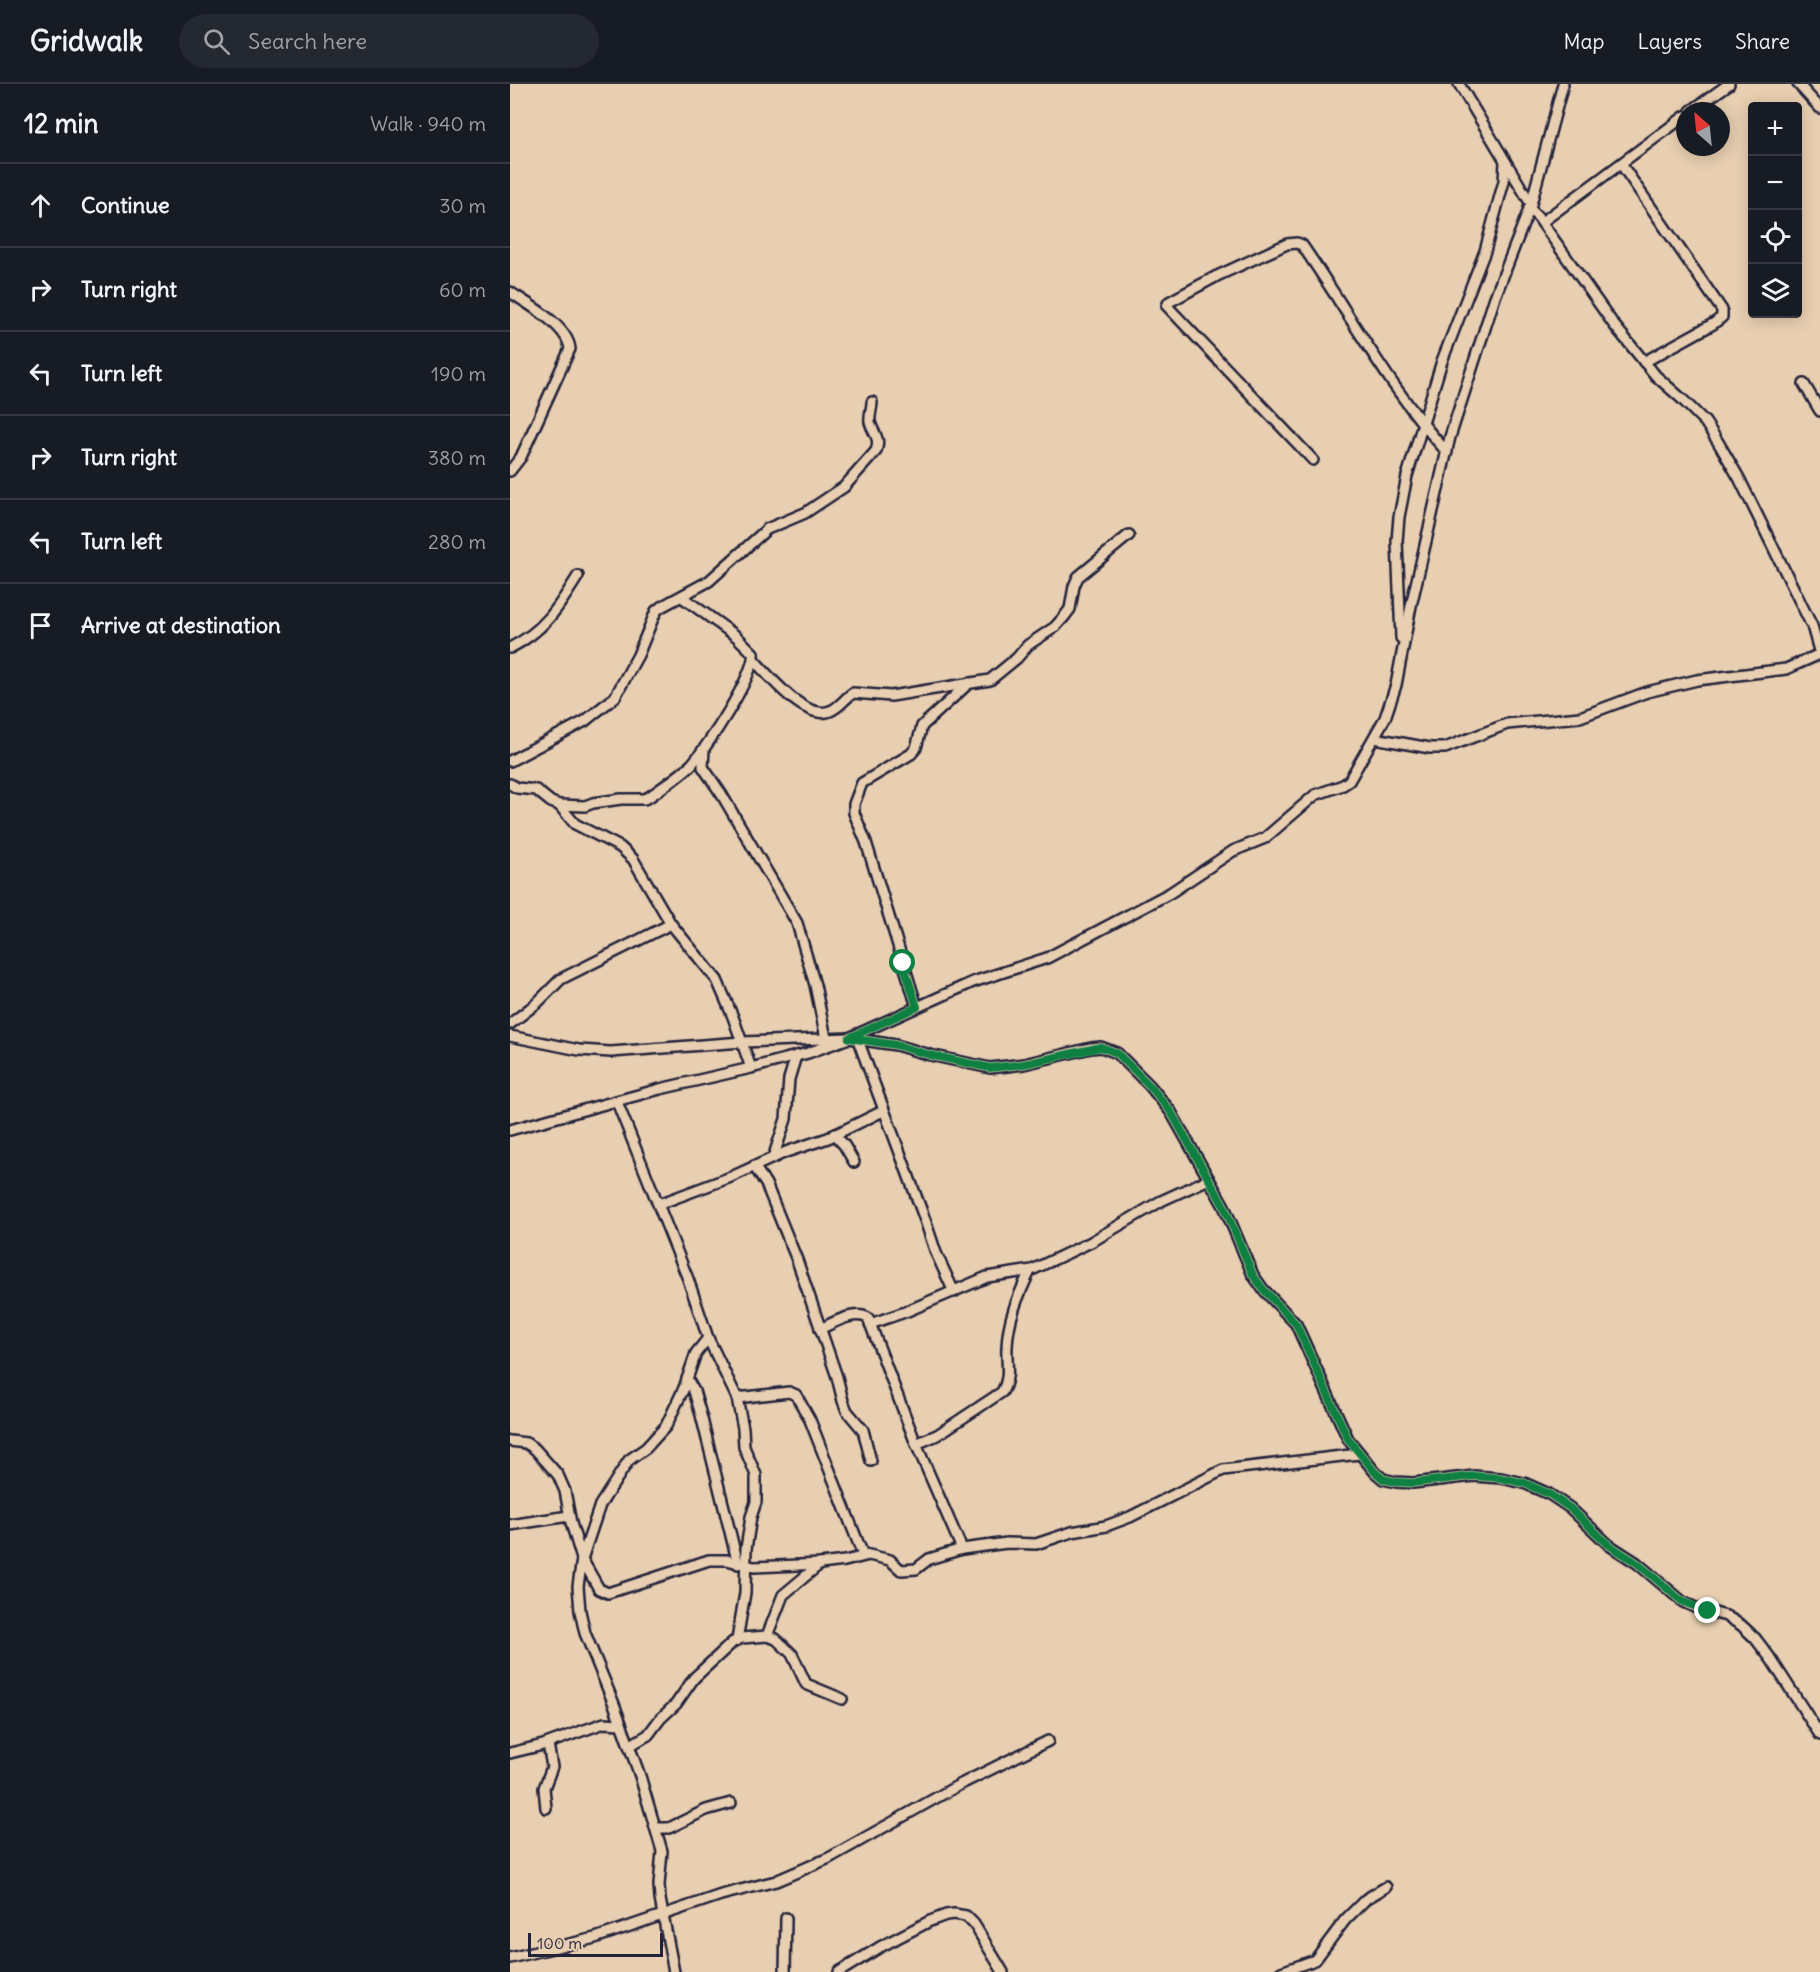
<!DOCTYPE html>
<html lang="en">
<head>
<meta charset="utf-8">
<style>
	:root { --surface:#171b24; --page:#242831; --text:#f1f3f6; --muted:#9ea1a6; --line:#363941 }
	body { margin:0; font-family:Delius,sans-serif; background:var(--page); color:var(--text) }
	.controls { position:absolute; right:18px; top:18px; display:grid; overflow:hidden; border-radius:6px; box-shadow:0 3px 15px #0003 }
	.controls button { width:54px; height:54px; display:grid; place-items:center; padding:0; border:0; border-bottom:2px solid var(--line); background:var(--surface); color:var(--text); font:30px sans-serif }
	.compass { position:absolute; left:1166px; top:18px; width:54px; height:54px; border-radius:50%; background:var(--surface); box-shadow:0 3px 15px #0003; rotate:333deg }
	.scale { position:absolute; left:18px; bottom:15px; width:135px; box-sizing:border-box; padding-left:6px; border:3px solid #22223b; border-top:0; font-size:16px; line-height:21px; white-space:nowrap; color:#22223b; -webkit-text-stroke:4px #e9cfb1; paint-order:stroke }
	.stop { position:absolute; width:18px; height:18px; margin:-14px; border:4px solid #0b8043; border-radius:50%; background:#fff }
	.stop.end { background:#0b8043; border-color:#fff; box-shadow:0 2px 6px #0008 }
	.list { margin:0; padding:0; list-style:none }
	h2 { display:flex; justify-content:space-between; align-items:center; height:78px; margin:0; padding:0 24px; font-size:26px }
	h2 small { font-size:20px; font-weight:400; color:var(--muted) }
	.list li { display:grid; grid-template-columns:39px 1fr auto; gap:18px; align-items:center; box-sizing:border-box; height:84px; padding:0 24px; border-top:2px solid var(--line) }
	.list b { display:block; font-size:22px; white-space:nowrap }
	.list em { font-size:20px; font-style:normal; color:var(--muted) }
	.icon { flex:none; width:33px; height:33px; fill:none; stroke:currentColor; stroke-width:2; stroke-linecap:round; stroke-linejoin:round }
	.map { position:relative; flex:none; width:1310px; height:1888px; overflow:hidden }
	header { display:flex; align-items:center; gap:36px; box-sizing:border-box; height:84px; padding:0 30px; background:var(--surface); border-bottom:2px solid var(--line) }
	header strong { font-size:28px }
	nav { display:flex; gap:33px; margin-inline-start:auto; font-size:21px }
	.search { width:420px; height:54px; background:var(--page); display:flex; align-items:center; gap:15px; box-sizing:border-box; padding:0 21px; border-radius:33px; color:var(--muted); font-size:22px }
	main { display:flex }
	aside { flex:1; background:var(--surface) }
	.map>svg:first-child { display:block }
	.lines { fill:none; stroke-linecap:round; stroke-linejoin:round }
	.street-casing { stroke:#22223b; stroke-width:14 }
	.street { stroke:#e9cfb1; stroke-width:9 }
	.route { stroke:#0b8043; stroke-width:8 }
</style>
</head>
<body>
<header>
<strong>Gridwalk</strong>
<div class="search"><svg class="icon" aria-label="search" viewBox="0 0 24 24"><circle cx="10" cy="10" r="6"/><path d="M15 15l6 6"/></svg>Search here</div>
<nav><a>Map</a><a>Layers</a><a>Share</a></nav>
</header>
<main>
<aside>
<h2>12 min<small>Walk · 940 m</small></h2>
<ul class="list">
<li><svg class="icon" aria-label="ahead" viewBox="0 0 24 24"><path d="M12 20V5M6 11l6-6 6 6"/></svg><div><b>Continue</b></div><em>30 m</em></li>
<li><svg class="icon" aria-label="right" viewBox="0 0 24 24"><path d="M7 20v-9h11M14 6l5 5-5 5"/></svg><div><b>Turn right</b></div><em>60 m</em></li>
<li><svg class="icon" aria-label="left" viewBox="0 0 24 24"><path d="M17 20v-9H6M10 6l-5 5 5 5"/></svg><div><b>Turn left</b></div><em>190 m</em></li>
<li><svg class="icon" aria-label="right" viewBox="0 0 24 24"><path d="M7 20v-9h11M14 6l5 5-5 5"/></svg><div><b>Turn right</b></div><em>380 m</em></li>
<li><svg class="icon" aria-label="left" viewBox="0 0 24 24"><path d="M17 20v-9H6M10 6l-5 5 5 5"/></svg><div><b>Turn left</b></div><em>280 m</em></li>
<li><svg class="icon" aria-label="arrive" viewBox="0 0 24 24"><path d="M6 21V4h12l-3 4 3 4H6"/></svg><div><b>Arrive at destination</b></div></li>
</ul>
</aside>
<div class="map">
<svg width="1310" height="1888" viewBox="0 0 1310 1888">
	<rect width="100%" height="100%" fill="#e9cfb1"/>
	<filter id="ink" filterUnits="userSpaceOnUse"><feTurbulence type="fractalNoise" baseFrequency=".0167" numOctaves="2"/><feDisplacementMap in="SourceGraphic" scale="12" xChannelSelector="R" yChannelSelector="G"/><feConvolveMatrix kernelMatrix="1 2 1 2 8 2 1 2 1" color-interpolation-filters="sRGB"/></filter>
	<g filter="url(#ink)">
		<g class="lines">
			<g class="street-casing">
				<g id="street">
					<polyline points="949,0 1021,120"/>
					<polyline points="1288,0 1310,24"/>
					<polyline points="1181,27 1219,0"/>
					<polyline points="1111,80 1212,226 1212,233 1203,240 1134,278"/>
					<polyline points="1019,124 1028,133 1104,241 1146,292 1172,315 1195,338 1208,358 1229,394 1302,542 1310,570"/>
					<polyline points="1032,138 1175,32"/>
					<path d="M0 208C18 220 58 242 60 265L11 373 0 387"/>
					<polyline points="1294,300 1310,327"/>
					<path d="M803 376 657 222 659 218 707 192 777 160 787 159 792 161C840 230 880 306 937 368"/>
					<polyline points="891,554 887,457 889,433 897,392 932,277 975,167 994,97 995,77"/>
					<path d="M0 564C35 546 48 524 68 492"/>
					<path d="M244 576C259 592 296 637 320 627 329 624 335 614 343 609L381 612 480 596 507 574 518 561 545 543 554 533 560 525 564 502 568 493 619 451"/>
					<polyline points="864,654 920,664 935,664 997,640 1070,633 1137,608 1187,596 1276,585 1310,570"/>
					<polyline points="194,665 193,683 212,711 287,839 305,901 316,954"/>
					<path d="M0 677 75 637 105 613 128 571 146 527 151 523 199 497 257 445 295 429 334 403 366 367C371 353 363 350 360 338 359 332 362 324 362 318"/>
					<polyline points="0,700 7,704 26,706 41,718 49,721 65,740 110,763 123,775 161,840 207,896 223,933 241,984"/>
					<path d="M49 721 75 722 83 719 111 715H134L139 713C153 703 168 693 180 682 195 667 247 588 243 569L226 552 172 513"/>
					<polyline points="407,923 356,758 344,729 344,720 352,699 401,670 406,664 412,642 459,599"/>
					<polyline points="0,940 27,919 51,895 161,840"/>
					<polyline points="0,952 69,966 101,968 232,958 339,954 386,961 420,971 480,984 514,980 581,964 591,963 607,969 640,1002 661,1028 714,1122 743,1191 753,1205 786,1240 838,1355 865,1388 873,1395 886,1398 903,1399 964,1392 991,1394 1014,1399 1039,1410 1060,1424 1099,1461 1127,1479 1173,1518 1186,1524 1216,1532 1231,1541 1245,1554 1261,1575 1310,1651"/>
					<polyline points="348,956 415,1136 426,1169 444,1208"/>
					<polyline points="107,1018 178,1195 198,1254 227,1314 233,1344 234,1363 246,1391 246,1418 241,1433 236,1465 235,1509 227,1556"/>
					<polyline points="0,1046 150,1005 241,984 298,969 339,954 463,898 537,874 660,809 723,767 755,754 805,711 833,701 839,697 875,634 886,601 901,522 940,353 985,213 1021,120 1053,0"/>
					<polyline points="324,1050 334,1061 344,1078"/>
					<polyline points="263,1074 276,1035 279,995 286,972"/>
					<polyline points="244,1082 256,1100 287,1176 327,1293 333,1317 337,1327 353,1346 361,1377"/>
					<polyline points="149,1120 221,1093 276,1068 318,1054 373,1027"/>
					<polyline points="360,1240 395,1228 477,1193 522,1186 581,1158 651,1117 699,1095"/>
					<path d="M310 1245C323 1239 344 1226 358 1234L406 1360 452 1465"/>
					<polyline points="198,1254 186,1269 174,1304 156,1342 136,1364 119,1376 90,1421 72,1475 89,1505 98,1509 199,1476 217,1476 244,1483 310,1480 335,1477 359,1471 380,1476 391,1486 406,1485 419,1475 452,1465 497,1459 526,1460 562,1448 596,1442 620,1433 713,1386 849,1370"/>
					<polyline points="177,1295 184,1307 191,1331 228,1480"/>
					<polyline points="227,1314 279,1308 286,1311 300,1336 353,1471"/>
					<polyline points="0,1357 16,1359 25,1365 48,1391 55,1407 61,1439 72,1475 68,1502 70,1527 75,1549 104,1620 130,1692 152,1767 149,1801 150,1815 164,1888"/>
					<path d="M406 1360 427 1351 492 1308C501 1293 496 1279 497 1263 498 1235 508 1212 520 1187"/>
					<polyline points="0,1441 59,1432"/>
					<polyline points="257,1552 273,1511 310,1480"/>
					<polyline points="119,1662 138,1651 150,1635 166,1620 184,1594 223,1558 232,1554 257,1552 266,1555 282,1570 296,1600 332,1615"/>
					<polyline points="0,1669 33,1661 94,1639 111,1640"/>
					<polyline points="36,1724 34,1704 42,1683 38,1660"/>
					<polyline points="146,1744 159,1744 196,1726 221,1719"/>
					<polyline points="0,1874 85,1854 211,1811 266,1797 319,1774 449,1701 538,1657"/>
					<polyline points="275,1888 276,1834"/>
					<polyline points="329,1888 370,1863 420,1837 436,1831 444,1830 456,1832 464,1840 493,1888"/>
					<polyline points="771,1888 805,1876 835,1836 856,1815 876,1803"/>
				</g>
			</g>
			<use href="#street" class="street"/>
		</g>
	</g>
	<g class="lines" filter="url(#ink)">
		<polyline class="route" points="393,879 407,923 339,954 386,961 420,971 480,984 514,980 591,963 607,969 640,1002 661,1028 714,1122 743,1191 753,1205 786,1240 838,1355 865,1388 873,1395 886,1398 903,1399 964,1392 991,1394 1014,1399 1039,1410 1060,1424 1099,1461 1127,1479 1173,1518 1198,1527"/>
	</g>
</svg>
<div class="controls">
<button>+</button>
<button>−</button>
<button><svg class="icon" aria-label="locate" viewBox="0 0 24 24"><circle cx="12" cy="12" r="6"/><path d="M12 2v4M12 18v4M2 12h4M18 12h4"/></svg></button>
<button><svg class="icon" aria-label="layers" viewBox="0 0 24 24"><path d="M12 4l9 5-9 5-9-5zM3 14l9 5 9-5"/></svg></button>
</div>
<svg class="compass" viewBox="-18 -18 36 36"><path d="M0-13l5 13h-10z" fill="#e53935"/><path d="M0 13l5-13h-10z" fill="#9ea1a6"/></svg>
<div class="scale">100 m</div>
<div class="stop" style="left:393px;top:879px"></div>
<div class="stop end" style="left:1198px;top:1527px"></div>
</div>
</main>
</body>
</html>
